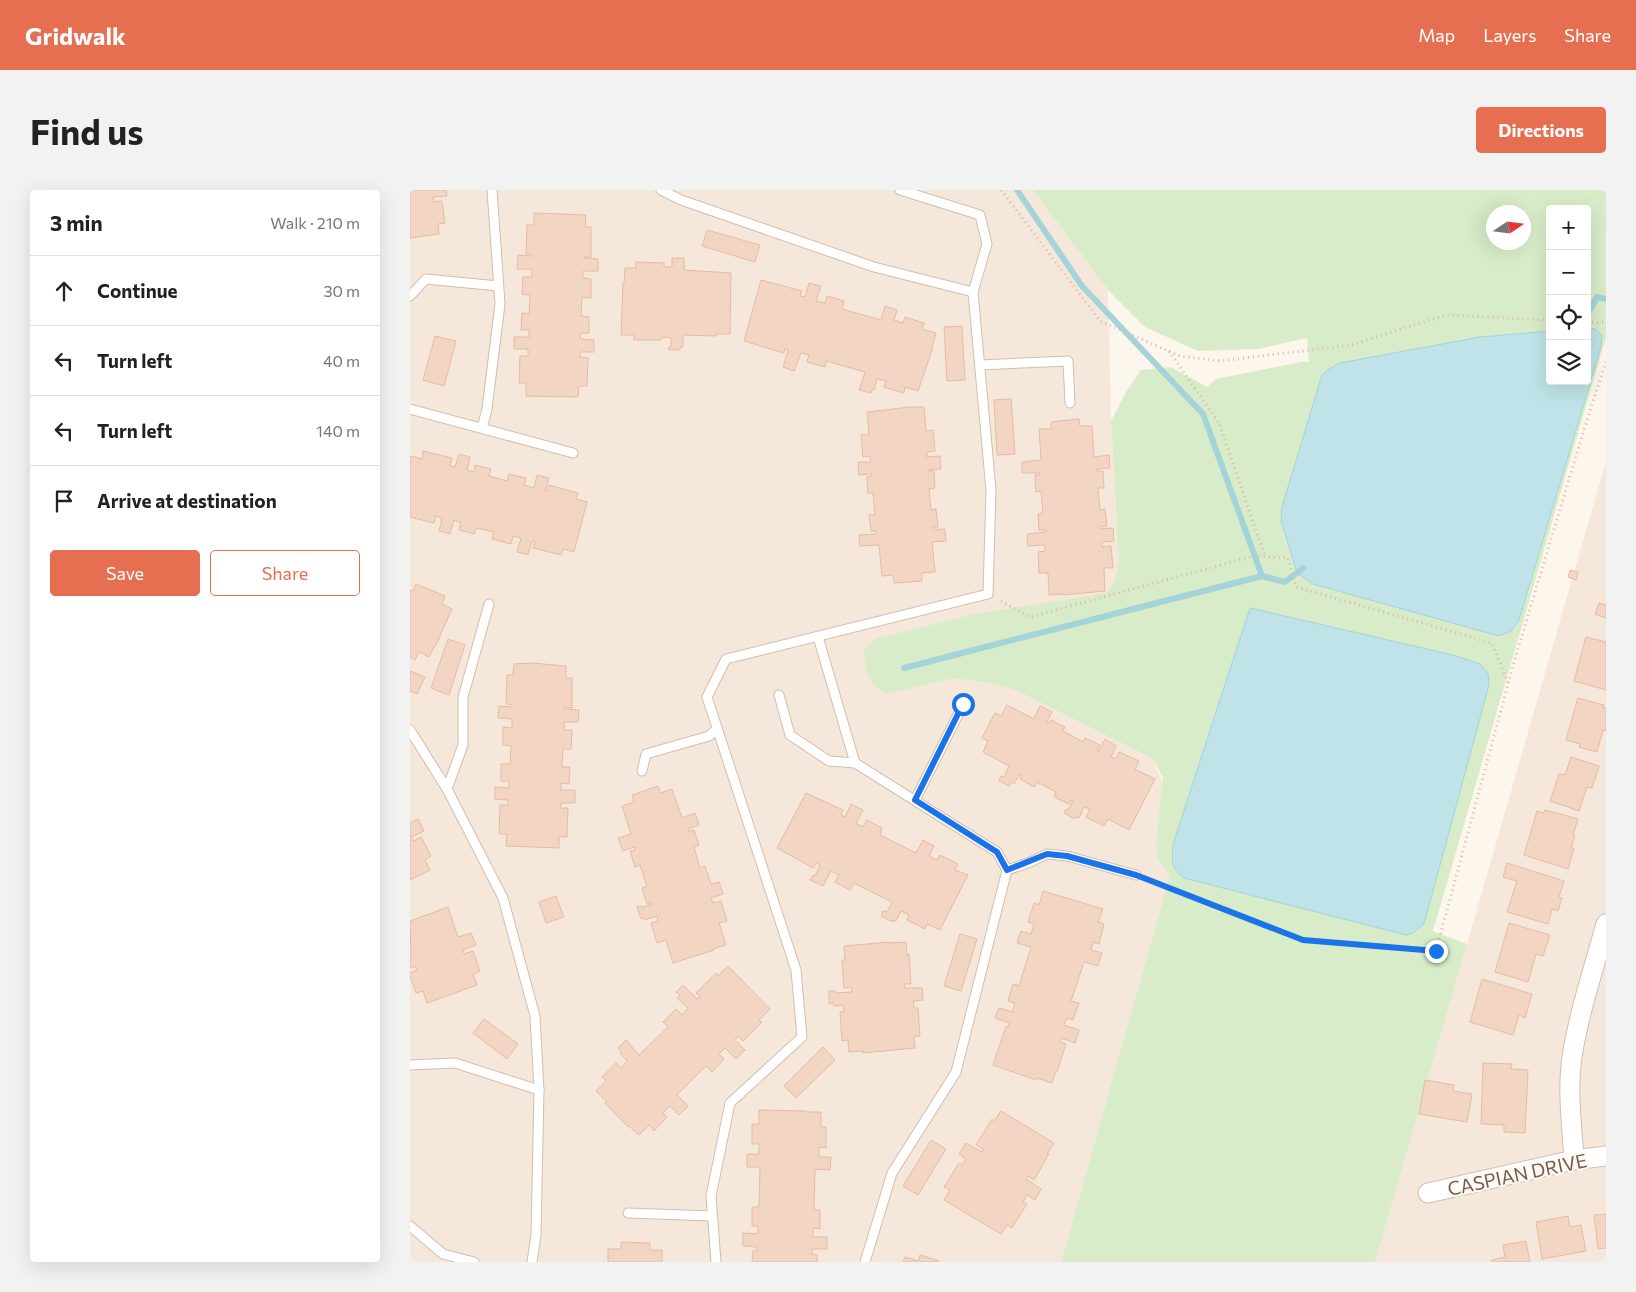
<!DOCTYPE html>
<html lang="en">
<head>
<meta charset="utf-8">
<style>
	:root { --surface:#fff; --page:#f2f2f2; --text:#222; --muted:#767676; --line:#e0e0e0; --accent:#e76f51 }
	body { margin:0; font-family:Commissioner,sans-serif; background:var(--page); color:var(--text) }
	.controls { position:absolute; right:15px; top:15px; display:grid; overflow:hidden; border-radius:5px; box-shadow:0 5px 20px #0002 }
	.controls button { width:45px; height:45px; display:grid; place-items:center; padding:0; border:0; border-bottom:1px solid var(--line); background:var(--surface); color:var(--text); font:25px sans-serif }
	.compass { position:absolute; left:1076px; top:15px; width:45px; height:45px; border-radius:50%; background:var(--surface); box-shadow:0 5px 20px #0002; rotate:77deg }
	.stop { position:absolute; width:15px; height:15px; margin:-11px; border:4px solid #1a73e8; border-radius:50%; background:#fff }
	.stop.end { background:#1a73e8; border-color:#fff; box-shadow:0 1px 5px #0008 }
	.list { margin:0; padding:0; list-style:none }
	h2 { display:flex; justify-content:space-between; align-items:center; height:65px; margin:0; padding:0 20px; font-size:21px }
	h2 small { font-size:16px; font-weight:400; color:var(--muted) }
	.list li { display:grid; grid-template-columns:32px 1fr auto; gap:15px; align-items:center; box-sizing:border-box; height:70px; padding:0 20px; border-top:1px solid var(--line) }
	.list b { display:block; font-size:19px; white-space:nowrap }
	.list em { font-size:16px; font-style:normal; color:var(--muted) }
	.actions { display:flex; gap:10px; padding:15px 20px }
	.actions a { flex:1; padding:11px 0; border:1px solid var(--accent); border-radius:5px; text-align:center; font-size:18px; color:var(--accent) }
	.actions .main { background:var(--accent); color:#fff }
	.icon { flex:none; width:28px; height:28px; fill:none; stroke:currentColor; stroke-width:2; stroke-linecap:round; stroke-linejoin:round }
	.map { position:relative; flex:none; width:1196px; height:1072px; overflow:hidden; border-radius:5px }
	header { display:flex; align-items:center; gap:30px; box-sizing:border-box; height:70px; padding:0 25px; background:var(--accent); color:#fff }
	header strong { font-size:24px }
	nav { display:flex; gap:28px; margin-inline-start:auto; font-size:18px }
	.intro { display:flex; align-items:center; justify-content:space-between; box-sizing:border-box; height:120px; padding:0 30px }
	h1 { margin:0; font-size:35px }
	.button { padding:12px 22px; border-radius:5px; background:var(--accent); color:#fff; font-size:18px; font-weight:700 }
	main { display:flex; gap:30px; padding:0 30px }
	aside { flex:1; background:var(--surface); border-radius:5px; box-shadow:0 5px 20px #0002 }
	.map>svg:first-child { display:block }
	.residential { fill:#f5e8da }
	.green { fill:#d8ecc9; fill-rule:evenodd }
	.water { fill:#bfe3e8; stroke:#a5d3da }
	.lines { fill:none; stroke-linecap:round; stroke-linejoin:round }
	.stream { stroke:#a5d3da; stroke-width:6 }
	.building { fill:#f3d5c3; stroke:#e6bba3 }
	.lane-casing { stroke:#d1beb0; stroke-width:11 }
	.street-casing { stroke:#d1beb0; stroke-width:21 }
	.path { stroke:#d9b8a5; stroke-width:3; stroke-dasharray:1 4; stroke-linecap:butt }
	.lane { stroke:#fff; stroke-width:9 }
	.street { stroke:#fff; stroke-width:19 }
	.route { stroke:#1a73e8; stroke-width:6 }
	.labels { text-anchor:middle; dominant-baseline:central; stroke-width:4; stroke-linejoin:round; paint-order:stroke }
	.street-label { font-size:19px; fill:#7a5c4d; stroke:#fffaf3 }
</style>
</head>
<body>
<header>
<strong>Gridwalk</strong>
<nav><a>Map</a><a>Layers</a><a>Share</a></nav>
</header>
<div class="intro"><h1>Find us</h1><a class="button">Directions</a></div>
<main>
<aside>
<h2>3 min<small>Walk · 210 m</small></h2>
<ul class="list">
<li><svg class="icon" aria-label="ahead" viewBox="0 0 24 24"><path d="M12 20V5M6 11l6-6 6 6"/></svg><div><b>Continue</b></div><em>30 m</em></li>
<li><svg class="icon" aria-label="left" viewBox="0 0 24 24"><path d="M17 20v-9H6M10 6l-5 5 5 5"/></svg><div><b>Turn left</b></div><em>40 m</em></li>
<li><svg class="icon" aria-label="left" viewBox="0 0 24 24"><path d="M17 20v-9H6M10 6l-5 5 5 5"/></svg><div><b>Turn left</b></div><em>140 m</em></li>
<li><svg class="icon" aria-label="arrive" viewBox="0 0 24 24"><path d="M6 21V4h12l-3 4 3 4H6"/></svg><div><b>Arrive at destination</b></div></li>
</ul>
<div class="actions"><a class="main">Save</a><a>Share</a></div>
</aside>
<div class="map">
<svg width="1196" height="1072" viewBox="0 0 1196 1072">
	<rect width="100%" height="100%" fill="#fdf6ec"/>
	<g class="residential">
		<polygon points="0,0 623,0 698,100 701,231 709,372 742,568 753,593 746,654 748,670 760,685 651,1072 0,1072"/>
		<polygon points="1196,271 1196,1072 965,1072 1057,754"/>
	</g>
	<path class="green" d="M623 0H1196V147L1023 741 1057 754 965 1072H651L760 685 748 670 746 654 753 587 742 568 606 500 581 493 544 488 476 504C459 496 454 478 454 460L465 449 564 424 655 410 698 402 705 390 709 372 701 231 716 202 731 180 761 177 797 197 806 189 891 172H899L897 148 848 159 788 161 735 137 698 100ZM1140 19H1177V191H1140ZM1084 22H1114V52H1084Z"/>
	<g class="water">
		<polygon points="1177,138 1185,139 1192,145 1191,157 1109,430 1101,441 1089,446 903,394 887,383 871,330 872,317 912,185 919,179 930,173 1070,147 1140,141 1140,191 1177,191"/>
		<path d="M840 418 1043 465 1070 474 1078 483 1079 495 1014 734 1003 743 996 745 774 688C760 678 762 670 763 654Z"/>
	</g>
	<g class="lines">
		<g class="stream">
			<polyline points="607,0 672,96 793,224 852,386"/>
			<polyline points="1177,125 1187,107 1196,109"/>
			<polyline points="494,478 852,386 875,392 893,378"/>
		</g>
	</g>
	<g class="building">
		<polygon points="0,0 36,0 37,6 23,7 24,12 32,11 35,33 28,34 29,44 0,48"/>
		<polygon points="124,23 176,25 175,37 181,37 181,67 174,67 174,68 188,69 188,81 173,81 173,88 181,89 181,108 172,107 171,126 179,127 179,143 171,143 170,149 184,150 184,162 170,162 170,167 178,168 177,196 169,196 168,207 116,206 116,193 109,193 110,166 118,166 118,159 104,159 104,147 119,147 119,140 111,140 112,123 119,124 120,105 112,104 113,87 122,87 122,79 107,79 108,65 122,66 122,64 116,64 117,35 124,35"/>
		<polygon points="297,40 350,55 345,72 292,56"/>
		<polygon points="262,68 274,68 274,80 321,83 320,144 306,144 306,146 273,145 273,157 270,157 270,160 259,160 259,157 261,157 261,148 251,147 251,150 224,150 224,145 211,145 213,93 214,93 215,78 226,78 226,72 254,73 254,77 262,77"/>
		<polygon points="351,90 392,101 390,106 395,107 399,93 411,96 406,111 415,113 417,106 434,111 432,119 471,130 475,116 487,120 484,130 493,133 495,127 514,133 512,139 526,143 522,157 523,157 508,201 495,197 494,203 474,197 476,191 467,189 464,200 462,200 461,203 449,200 455,182 416,171 415,177 397,172 399,165 391,163 384,181 373,177 378,160 375,158 374,163 334,151"/>
		<polygon points="552,136 555,190 537,191 534,137"/>
		<polygon points="25,146 46,151 34,196 13,190"/>
		<polygon points="601,209 605,264 587,265 584,210"/>
		<polygon points="500,217 514,217 516,241 523,240 525,261 517,262 517,267 530,266 531,279 518,280 518,281 524,281 525,298 519,299 521,320 526,319 528,337 523,337 524,340 535,339 536,351 522,352 525,382 512,383 512,391 484,393 483,385 472,386 469,355 450,356 449,345 466,344 466,341 461,341 459,325 465,325 463,303 458,303 457,287 462,286 462,284 449,285 448,272 461,272 460,266 453,267 451,245 459,245 457,222"/>
		<polygon points="669,229 670,236 682,236 684,267 699,265 700,278 687,279 687,281 693,281 694,298 688,298 690,320 695,319 697,336 690,337 690,339 703,338 704,351 692,352 692,357 701,356 703,378 694,378 695,401 653,405 653,404 639,405 638,383 629,383 628,362 635,361 635,355 618,356 617,344 636,342 636,340 629,340 628,324 633,323 631,301 626,302 625,285 630,285 630,283 612,283 612,272 631,270 629,239 641,239 641,232"/>
		<polygon points="13,261 42,268 40,276 45,277 49,264 60,267 57,280 64,282 65,275 81,279 79,286 97,291 99,284 116,288 114,295 124,298 127,285 139,288 135,301 137,301 139,295 168,303 166,309 177,312 164,362 153,359 151,365 123,358 125,352 122,351 118,365 116,364 107,362 111,348 103,346 101,354 82,349 84,342 66,338 64,344 49,340 51,333 44,330 40,344 29,341 32,328 26,326 24,333 0,327 0,268 1,266 12,269"/>
		<polygon points="1160,380 1168,382 1166,390 1158,387"/>
		<polygon points="6,394 35,406 32,414 42,419 26,455 25,455 19,467 9,462 5,470 0,467 0,400 3,401"/>
		<polygon points="1189,413 1196,415 1196,428 1185,424"/>
		<polygon points="1176,447 1196,452 1196,500 1164,491"/>
		<polygon points="38,449 55,455 39,505 21,498"/>
		<polygon points="122,473 156,476 156,488 162,488 162,518 154,517 154,519 169,520 168,532 154,532 154,540 162,540 161,559 153,559 152,577 160,577 159,594 151,593 151,600 165,600 165,613 151,613 150,618 158,618 157,647 149,647 149,658 96,656 97,644 89,644 90,615 98,615 98,610 85,609 85,597 99,598 99,591 91,591 91,574 100,574 101,556 93,555 93,537 102,538 102,529 88,528 89,516 102,517 102,515 96,514 97,485 103,485 104,474"/>
		<polygon points="0,481 15,487 7,504 0,501"/>
		<polygon points="1168,508 1194,515 1193,518 1196,518 1196,541 1193,540 1187,562 1169,557 1170,554 1156,550"/>
		<polygon points="597,515 624,529 630,516 642,522 636,533 638,534 641,530 655,537 653,541 673,552 675,548 690,555 687,560 689,561 695,549 706,556 701,567 706,569 709,562 729,571 725,579 745,589 719,640 698,629 694,636 676,627 680,619 674,617 669,628 666,627 664,629 654,623 656,619 658,620 663,611 661,610 659,614 644,607 646,602 627,592 624,597 610,589 612,585 610,584 604,594 601,592 599,596 589,591 591,586 594,587 599,576 573,562 578,551 572,548 585,523 591,526"/>
		<polygon points="1161,567 1189,576 1182,598 1177,597 1169,621 1140,611 1149,584 1155,585"/>
		<polygon points="248,596 250,603 262,599 272,628 285,623 289,635 278,639 278,641 284,640 289,655 284,657 290,678 295,676 301,694 309,692 313,704 301,708 303,713 311,711 317,731 309,733 316,755 303,759 304,760 263,773 256,750 247,753 241,733 248,731 247,726 235,730 234,728 231,729 227,717 232,716 233,717 243,714 242,712 237,714 232,698 237,696 230,675 225,677 220,661 225,660 224,657 213,661 208,648 221,644 212,616 224,612 222,605"/>
		<polygon points="396,603 433,620 431,625 435,627 441,614 453,620 446,633 453,637 457,630 472,638 470,645 506,663 513,650 524,656 519,666 527,670 530,665 548,674 545,680 558,685 530,740 517,734 515,739 497,730 499,725 491,721 486,731 484,730 483,732 471,726 473,721 477,722 482,712 444,693 440,700 425,692 429,685 421,681 413,696 400,690 403,685 405,686 410,675 406,673 403,678 367,658"/>
		<polygon points="1135,620 1168,629 1163,645 1165,646 1161,658 1164,658 1158,679 1114,665 1127,621 1134,623"/>
		<polygon points="8,629 14,641 1,647 4,651 11,647 21,666 15,670 20,680 0,690 0,633"/>
		<polygon points="1097,673 1154,691 1149,707 1152,708 1148,721 1142,719 1138,734 1097,722 1107,691 1093,687"/>
		<polygon points="633,701 693,719 688,732 694,734 689,754 683,752 681,760 692,763 688,776 674,772 661,811 669,813 663,830 657,828 654,835 669,840 665,853 652,848 650,852 656,854 647,882 646,881 642,893 627,888 626,890 583,875 596,836 598,837 599,833 585,828 589,818 602,822 605,813 598,811 603,794 609,796 621,757 607,753 611,741 621,744 624,734 618,732 624,713 629,715"/>
		<polygon points="146,706 154,727 136,733 129,712"/>
		<polygon points="38,717 48,747 61,743 66,755 53,760 54,764 63,761 70,781 63,784 67,795 17,813 13,801 6,803 0,786 0,783 7,780 5,776 0,778 0,765 1,765 0,731"/>
		<polygon points="1099,733 1140,745 1133,766 1126,764 1118,792 1085,782"/>
		<polygon points="550,744 567,749 551,801 534,796"/>
		<polygon points="480,752 480,753 496,752 497,765 499,764 501,794 494,794 495,798 512,798 513,810 503,811 504,818 508,818 510,846 504,847 505,858 453,863 453,861 439,862 438,850 432,851 430,822 434,822 433,815 424,816 423,813 419,814 419,801 425,801 425,803 442,802 441,797 434,798 432,770 435,770 434,756"/>
		<polygon points="318,776 360,819 349,830 352,832 333,851 328,846 325,850 335,860 326,869 315,858 309,864 314,869 302,882 296,876 267,905 278,916 269,925 260,916 253,923 257,927 244,941 239,935 229,945 219,936 218,937 195,913 197,912 186,901 196,891 192,887 206,873 211,878 217,871 210,863 211,861 208,858 216,850 229,865 258,837 253,832 266,819 272,825 278,818 267,808 270,806 266,802 273,795 287,809 290,807 286,803 306,783 308,786"/>
		<polygon points="1072,789 1122,804 1115,828 1109,825 1103,845 1060,832"/>
		<polygon points="74,829 108,854 97,869 63,843"/>
		<polygon points="413,857 425,870 386,908 374,896"/>
		<polygon points="1073,873 1102,874 1101,879 1118,880 1115,943 1094,942 1094,935 1071,934"/>
		<polygon points="1015,890 1044,895 1043,901 1062,904 1057,932 1009,924"/>
		<polygon points="349,920 396,921 396,922 411,922 411,937 416,937 416,958 409,957 409,967 421,967 420,980 405,979 404,1020 410,1020 410,1039 403,1038 403,1047 417,1047 417,1059 402,1059 402,1064 407,1065 407,1072 342,1072 343,1061 347,1061 347,1057 333,1056 333,1043 348,1044 348,1036 342,1036 342,1017 349,1017 350,977 337,977 337,964 349,964 349,954 342,954 342,934 349,934"/>
		<polygon points="591,921 644,953 637,964 639,964 624,990 618,986 616,989 631,999 625,1010 617,1005 613,1012 617,1014 602,1038 597,1035 591,1044 534,1010 540,1000 534,997 549,973 552,975 556,969 549,964 556,953 572,962 573,959 566,955 582,929 584,931"/>
		<polygon points="521,950 536,959 508,1005 493,996"/>
		<polygon points="1196,1024 1196,1058 1188,1059 1184,1025"/>
		<polygon points="1158,1026 1160,1037 1171,1035 1176,1061 1132,1069 1126,1032"/>
		<polygon points="1116,1051 1120,1072 1082,1072 1082,1070 1095,1067 1093,1055"/>
		<polygon points="211,1052 240,1053 240,1060 252,1060 252,1072 198,1072 198,1059 211,1059"/>
		<polygon points="510,1065 529,1071 529,1072 493,1072 495,1067 508,1071"/>
	</g>
	<g class="lines">
		<g class="lane-casing">
			<g id="lane">
				<polyline points="251,0 271,10 464,77 563,102"/>
				<polyline points="0,106 16,89 88,96"/>
				<polyline points="570,175 658,171 660,213"/>
				<polyline points="0,219 163,263"/>
				<polyline points="72,238 77,219 90,114 82,0"/>
				<polyline points="408,447 445,573 587,662 597,680 546,882 482,983 455,1072"/>
				<polyline points="369,505 380,545 419,571 445,573"/>
				<polyline points="0,540 37,599 93,708 125,826 129,900 126,1045 122,1072"/>
				<polyline points="232,581 236,564 299,546 307,539"/>
				<polyline points="37,599 53,555 53,507 79,414"/>
				<polyline points="505,610 553,515"/>
				<polyline points="597,680 618,673 637,664 657,666 726,685"/>
				<polyline points="0,875 45,873 129,900"/>
				<polyline points="218,1023 302,1026"/>
				<polyline points="0,1036 33,1064 64,1072"/>
				<polyline points="306,1072 301,1006 320,913 392,847 386,780 297,507 316,469 578,404 581,300 563,102 577,54 570,25 490,0"/>
			</g>
		</g>
		<g class="street-casing">
			<g id="street">
				<path d="M1164 970C1162 936 1157 901 1162 867 1169 822 1184 778 1196 734"/>
				<polyline points="1018,1003 1164,970 1196,966"/>
			</g>
		</g>
		<g class="path">
			<polyline points="591,0 690,131 770,166 810,171 941,155 1036,125 1140,130"/>
			<polyline points="1177,132 1196,133"/>
			<polyline points="759,161 809,233 855,367"/>
			<polyline points="591,411 620,427 844,366 878,368 886,397 1082,453 1098,493"/>
			<polyline points="740,690 893,749 1026,761 1104,472 1173,243 1196,171"/>
		</g>
		<use href="#lane" class="lane"/>
		<use href="#street" class="street"/>
	</g>
	<g class="lines">
		<polyline class="route" points="553,514 505,610 587,662 597,680 637,664 657,666 726,685 893,750 1026,761"/>
	</g>
	<g class="labels">
		<g class="street-label">
			<text transform="translate(1107 984) rotate(-12)">CASPIAN DRIVE</text>
		</g>
	</g>
</svg>
<div class="controls">
<button>+</button>
<button>−</button>
<button><svg class="icon" aria-label="locate" viewBox="0 0 24 24"><circle cx="12" cy="12" r="6"/><path d="M12 2v4M12 18v4M2 12h4M18 12h4"/></svg></button>
<button><svg class="icon" aria-label="layers" viewBox="0 0 24 24"><path d="M12 4l9 5-9 5-9-5zM3 14l9 5 9-5"/></svg></button>
</div>
<svg class="compass" viewBox="-18 -18 36 36"><path d="M0-13l5 13h-10z" fill="#e53935"/><path d="M0 13l5-13h-10z" fill="#767676"/></svg>
<div class="stop" style="left:553px;top:514px"></div>
<div class="stop end" style="left:1026px;top:761px"></div>
</div>
</main>
</body>
</html>
